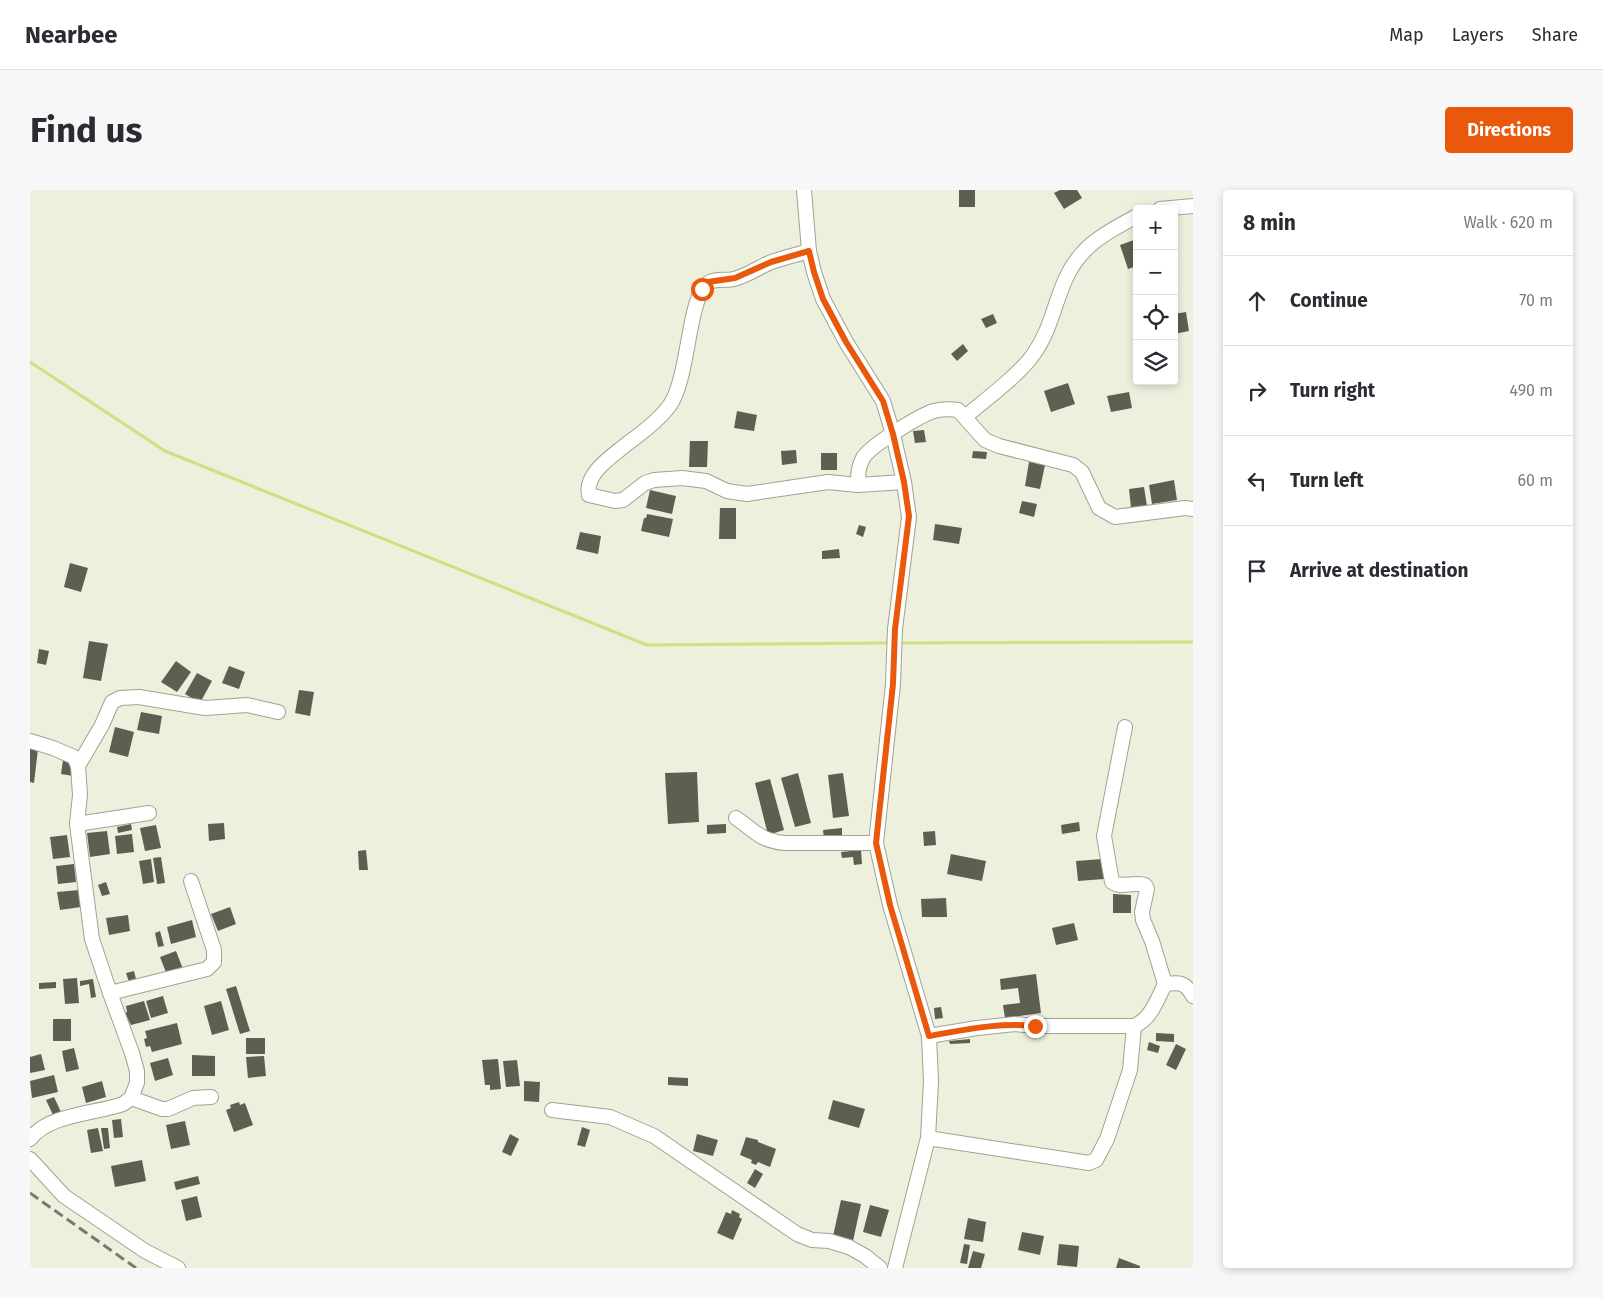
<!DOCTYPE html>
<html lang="en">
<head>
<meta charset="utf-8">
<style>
	:root { --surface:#fff; --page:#f7f7f7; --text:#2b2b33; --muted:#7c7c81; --line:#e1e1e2; --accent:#ea580c }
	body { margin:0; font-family:"Fira Sans",sans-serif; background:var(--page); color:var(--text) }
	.controls { position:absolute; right:15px; top:15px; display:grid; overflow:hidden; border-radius:5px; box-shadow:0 2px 8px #0003 }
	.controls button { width:45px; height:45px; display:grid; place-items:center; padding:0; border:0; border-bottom:1px solid var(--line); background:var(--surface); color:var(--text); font:25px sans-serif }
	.stop { position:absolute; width:15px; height:15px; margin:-11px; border:4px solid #ea580c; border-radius:50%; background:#fff }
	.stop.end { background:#ea580c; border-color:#fff; box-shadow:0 1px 5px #0008 }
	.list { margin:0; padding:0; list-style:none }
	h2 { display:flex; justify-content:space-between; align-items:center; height:65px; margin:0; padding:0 20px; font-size:21px }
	h2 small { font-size:16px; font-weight:400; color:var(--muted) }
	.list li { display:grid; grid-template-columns:32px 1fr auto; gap:15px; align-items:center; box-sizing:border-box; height:90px; padding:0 20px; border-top:1px solid var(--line) }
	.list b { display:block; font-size:19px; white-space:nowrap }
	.list em { font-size:16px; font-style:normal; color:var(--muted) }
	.icon { flex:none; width:28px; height:28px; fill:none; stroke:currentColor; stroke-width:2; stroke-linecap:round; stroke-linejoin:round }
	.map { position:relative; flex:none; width:1163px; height:1078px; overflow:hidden; border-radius:5px }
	header { display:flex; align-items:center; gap:30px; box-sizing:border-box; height:70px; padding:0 25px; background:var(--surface); border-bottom:1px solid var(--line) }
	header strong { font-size:24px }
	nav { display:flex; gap:28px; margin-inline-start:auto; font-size:18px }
	.intro { display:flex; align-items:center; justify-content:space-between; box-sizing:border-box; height:120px; padding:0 30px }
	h1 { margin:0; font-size:35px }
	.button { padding:12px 22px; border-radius:5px; background:var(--accent); color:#fff; font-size:18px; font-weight:700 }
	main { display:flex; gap:30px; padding:0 30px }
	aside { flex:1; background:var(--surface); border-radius:5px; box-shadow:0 2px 8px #0003 }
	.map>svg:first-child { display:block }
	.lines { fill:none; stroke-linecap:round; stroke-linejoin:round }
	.stream { stroke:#d0df82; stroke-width:3 }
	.building { fill:#5d6050 }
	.minor-casing { stroke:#9fa390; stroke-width:16 }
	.minor { stroke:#fff; stroke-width:14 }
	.rail { stroke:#787b6e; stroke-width:3; stroke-dasharray:10 5; stroke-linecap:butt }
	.route { stroke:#ea580c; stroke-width:6 }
</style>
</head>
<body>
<header>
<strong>Nearbee</strong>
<nav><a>Map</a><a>Layers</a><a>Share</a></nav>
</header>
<div class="intro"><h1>Find us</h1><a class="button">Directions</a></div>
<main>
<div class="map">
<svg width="1163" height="1078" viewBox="0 0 1163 1078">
	<rect width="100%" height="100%" fill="#ecf0dc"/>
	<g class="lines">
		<g class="stream">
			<polyline points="0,172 135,261 617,455 860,453"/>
			<polyline points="869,453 1163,452"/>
		</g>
	</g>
	<g class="building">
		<rect x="929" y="0" width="16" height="17"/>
		<polygon points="1030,0 1047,0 1052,8 1034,19 1024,3"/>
		<polygon points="1107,49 1107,76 1098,79 1090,55"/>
		<polygon points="1156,122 1159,141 1144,144 1144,124"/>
		<polygon points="963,124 967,133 956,138 951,129"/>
		<polygon points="933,154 938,161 927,171 921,164"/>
		<polygon points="1038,193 1045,214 1021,222 1014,201"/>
		<polygon points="1099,202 1102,218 1081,222 1077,206"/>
		<polygon points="707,221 727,225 724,241 704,238"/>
		<polygon points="894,240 896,252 885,253 883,241"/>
		<polygon points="660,251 678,251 677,277 659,277"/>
		<polygon points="766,260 767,273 752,275 751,261"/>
		<polygon points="943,261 957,262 956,269 942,268"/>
		<rect x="791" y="263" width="16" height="17"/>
		<polygon points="999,272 1015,275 1010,299 995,296"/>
		<polygon points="1144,290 1147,310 1122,314 1119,295"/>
		<polygon points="1114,297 1117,316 1101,318 1099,299"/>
		<polygon points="620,300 646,306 642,324 616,318"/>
		<polygon points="992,311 1007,314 1004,327 989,323"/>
		<polygon points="690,318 706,318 706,349 689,349"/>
		<polygon points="617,324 643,329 639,347 611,341 614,328 616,328"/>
		<polygon points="905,334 932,338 929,354 903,350"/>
		<polygon points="829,335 836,337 833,347 826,344"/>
		<polygon points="550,342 571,346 568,364 546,359"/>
		<polygon points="809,359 810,368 792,369 792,361"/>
		<polygon points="40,373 58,378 51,402 34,397"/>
		<polygon points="59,451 78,454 71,491 53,488"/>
		<polygon points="9,459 19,461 16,475 7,473"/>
		<polygon points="146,471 161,482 147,502 131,492"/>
		<polygon points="199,476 215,482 209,499 192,493"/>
		<polygon points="167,483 182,491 170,513 155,504"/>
		<polygon points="269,500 284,502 280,526 265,523"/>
		<polygon points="111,522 132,526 129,544 107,540"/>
		<polygon points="85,537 104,542 98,567 79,562"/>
		<polygon points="0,558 8,559 4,593 0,592"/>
		<polygon points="33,570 45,571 43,586 31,584"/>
		<polygon points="667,582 669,632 638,634 635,583"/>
		<polygon points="768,583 781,633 765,637 751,588"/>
		<polygon points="813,583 819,626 803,628 798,585"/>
		<polygon points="740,589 754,640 738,645 725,593"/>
		<polygon points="1049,632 1050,641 1032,644 1031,635"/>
		<polygon points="194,633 195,649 179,651 178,634"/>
		<polygon points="101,634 102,640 88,643 87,637"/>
		<polygon points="696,634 696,643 677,644 677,635"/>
		<polygon points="126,635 131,658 115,661 110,638"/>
		<polygon points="812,638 812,648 794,649 793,640"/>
		<polygon points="77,641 80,664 60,667 57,643"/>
		<polygon points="905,641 906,655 894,656 893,642"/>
		<polygon points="102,644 104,662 87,664 85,646"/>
		<polygon points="37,645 40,667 23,669 20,647"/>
		<polygon points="336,660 338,680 329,680 328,661"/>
		<polygon points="831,660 832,674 824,675 823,667 812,668 811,662"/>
		<polygon points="921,664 956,671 952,691 917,684"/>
		<polygon points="131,667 135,693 127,694 123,668"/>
		<polygon points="121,669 124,692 113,694 109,671"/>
		<polygon points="1072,669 1074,689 1048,691 1046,671"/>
		<polygon points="44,674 46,692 28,694 26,676"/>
		<polygon points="76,692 80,704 72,706 68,695"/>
		<polygon points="49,700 51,717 30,720 27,702"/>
		<polygon points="1083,704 1101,705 1101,723 1083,723"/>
		<polygon points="916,708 917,727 892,727 891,709"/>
		<polygon points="200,717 206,734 188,741 181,724"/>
		<polygon points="98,725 100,741 79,745 76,728"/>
		<polygon points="162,730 166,747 141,754 137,737"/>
		<polygon points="1044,733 1048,750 1026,755 1022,738"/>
		<polygon points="130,741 134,756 128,757 125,743"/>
		<polygon points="146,761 153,779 137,785 130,767"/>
		<polygon points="104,781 107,793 100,795 96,783"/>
		<polygon points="1006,784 1011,823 975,828 973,815 990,813 988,798 971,800 970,789"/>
		<polygon points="47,788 49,813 35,814 33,789"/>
		<polygon points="63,789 66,807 61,808 59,794 50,796 50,791"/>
		<polygon points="26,792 26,798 9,799 9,793"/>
		<polygon points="206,796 220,841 210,844 196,799"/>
		<polygon points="133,806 138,823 121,828 116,811"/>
		<polygon points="114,811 120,830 101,835 95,823 97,822 96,816"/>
		<polygon points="191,811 199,840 182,845 174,816"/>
		<polygon points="911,817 913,828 905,829 904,818"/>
		<rect x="23" y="829" width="18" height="22"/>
		<polygon points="147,833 152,854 122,862 120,856 116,857 114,849 117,848 115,841"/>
		<polygon points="1126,843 1144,844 1144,852 1126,851"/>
		<rect x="216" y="848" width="19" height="16"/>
		<polygon points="940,849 940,853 920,854 919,851"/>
		<polygon points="1119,852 1130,856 1128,863 1117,860"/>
		<polygon points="1146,854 1156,859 1146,880 1136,875"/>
		<polygon points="44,858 49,879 36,882 32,861"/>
		<polygon points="11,864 15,880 0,883 0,867"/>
		<polygon points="162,865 185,866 185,886 162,886"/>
		<polygon points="234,866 236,886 218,888 216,867"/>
		<polygon points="138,868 143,885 125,891 120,873"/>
		<polygon points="468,869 471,899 460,900 460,895 455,895 452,870"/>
		<polygon points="487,870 490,896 476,897 473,871"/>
		<polygon points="24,885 28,902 2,908 0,891"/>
		<polygon points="638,887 658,888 658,896 638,895"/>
		<polygon points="72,891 76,907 56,913 52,897"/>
		<polygon points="494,891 510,892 509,912 494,911"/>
		<polygon points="24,907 31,922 23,925 16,910"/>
		<polygon points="803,910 835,919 829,938 798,929"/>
		<polygon points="209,912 210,915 215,913 223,935 204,942 196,920 201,918 200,915"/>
		<polygon points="91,929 93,947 84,948 82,930"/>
		<polygon points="155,931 160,955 141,959 136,935"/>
		<polygon points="552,937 560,940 555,957 547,955"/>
		<polygon points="68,938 73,961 61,963 57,940"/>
		<polygon points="71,938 78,938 80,958 74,959"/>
		<polygon points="480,944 489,949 481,966 472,962"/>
		<polygon points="667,944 688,950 683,966 663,961"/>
		<polygon points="716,947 728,950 728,952 746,959 740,977 728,972 726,975 721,973 722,970 710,965"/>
		<polygon points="112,970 116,991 85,997 81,976"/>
		<polygon points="725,979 733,984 725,998 717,993"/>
		<polygon points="168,986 170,994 146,1000 144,992"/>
		<polygon points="167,1006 172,1027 156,1031 151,1010"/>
		<polygon points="811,1010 831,1014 823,1051 803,1046"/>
		<polygon points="840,1015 859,1020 851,1047 833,1042"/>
		<polygon points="702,1020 710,1024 709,1027 712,1029 703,1050 687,1043 696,1022 701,1024"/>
		<polygon points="938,1028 956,1032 953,1052 934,1049"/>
		<polygon points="992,1042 1014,1046 1010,1065 988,1060"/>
		<polygon points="934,1054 940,1055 937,1074 930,1073"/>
		<polygon points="1029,1054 1049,1056 1047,1077 1027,1075"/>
		<polygon points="943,1061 955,1064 951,1078 938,1078"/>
		<polygon points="1089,1068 1110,1076 1110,1078 1086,1078"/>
	</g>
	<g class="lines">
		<g class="minor-casing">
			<g id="minor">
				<polyline points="774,0 779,61 784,82 793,109 816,152 853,211 863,244 874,292 879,327 865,439 863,494 846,653 860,715 899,846 901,892 898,948 865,1078"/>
				<polyline points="1130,19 1163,16"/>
				<path d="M779 61C766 65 752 68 739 73 728 78 716 86 704 89 696 91 685 88 678 93 658 107 659 188 640 215 630 229 612 243 598 253 584 265 554 283 559 305L585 311 593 310 615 293 624 290 652 288 676 291 697 301 717 304 798 292 828 295 874 292"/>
				<path d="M935 227C955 210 989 185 1003 165 1021 140 1024 114 1036 88 1051 55 1077 42 1107 26"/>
				<path d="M828 295C828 285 828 277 833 268 840 256 890 225 904 221 912 219 920 219 928 220L955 250 969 256 1043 275 1052 282 1069 318 1085 327 1155 318 1163 319"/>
				<path d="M1095 537 1074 646 1082 692C1092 699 1104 691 1115 695L1117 699 1112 722 1113 730 1122 751 1135 794"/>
				<path d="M0 551 23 558 44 567 48 576 50 605 47 634 62 749 80 803 102 863 107 881V893L101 908 93 914C65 924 19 924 0 949"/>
				<polyline points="48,576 72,535 82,512 90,508 109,507 175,518 217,515 248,522"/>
				<path d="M706 628C725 641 729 650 754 653H846"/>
				<polyline points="47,634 119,623"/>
				<polyline points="80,803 177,779 184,772 184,760 161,691"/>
				<path d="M899 846 947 838 985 834 1005 836H1104C1121 829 1127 810 1135 794 1150 792 1155 792 1163 806"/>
				<polyline points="101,908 132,919 138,919 163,908 181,907"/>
				<polyline points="522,920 580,927 624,946 767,1044 782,1050 799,1051 819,1057 835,1066 850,1078"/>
				<polyline points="898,948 1059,973 1066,970 1077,949 1100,880 1104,836"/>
				<polyline points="0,969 34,1006 115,1061 148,1078"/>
			</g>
		</g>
		<use href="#minor" class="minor"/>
		<polyline class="rail" points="0,1003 106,1078"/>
	</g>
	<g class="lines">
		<path class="route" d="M672 99 678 92 705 88 741 72 779 61 784 82 793 109 816 152 853 211 863 244 874 292 879 326 865 439 863 494 846 653 860 715 899 846C934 840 969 832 1005 836"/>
	</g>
</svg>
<div class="controls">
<button>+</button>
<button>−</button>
<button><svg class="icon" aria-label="locate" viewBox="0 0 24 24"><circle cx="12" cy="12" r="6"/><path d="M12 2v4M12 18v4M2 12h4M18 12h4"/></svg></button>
<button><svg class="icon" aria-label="layers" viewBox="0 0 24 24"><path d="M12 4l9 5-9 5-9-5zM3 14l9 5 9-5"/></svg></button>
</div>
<div class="stop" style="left:672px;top:99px"></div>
<div class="stop end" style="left:1005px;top:836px"></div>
</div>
<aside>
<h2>8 min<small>Walk · 620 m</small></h2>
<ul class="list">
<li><svg class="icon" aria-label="ahead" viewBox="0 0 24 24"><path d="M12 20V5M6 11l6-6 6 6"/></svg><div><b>Continue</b></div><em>70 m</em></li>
<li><svg class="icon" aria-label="right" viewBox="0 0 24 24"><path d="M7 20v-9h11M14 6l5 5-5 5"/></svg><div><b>Turn right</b></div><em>490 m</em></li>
<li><svg class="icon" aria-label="left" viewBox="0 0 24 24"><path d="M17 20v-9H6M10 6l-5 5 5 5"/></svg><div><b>Turn left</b></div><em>60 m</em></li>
<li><svg class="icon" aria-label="arrive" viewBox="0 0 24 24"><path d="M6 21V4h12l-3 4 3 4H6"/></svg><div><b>Arrive at destination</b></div></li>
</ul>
</aside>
</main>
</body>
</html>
